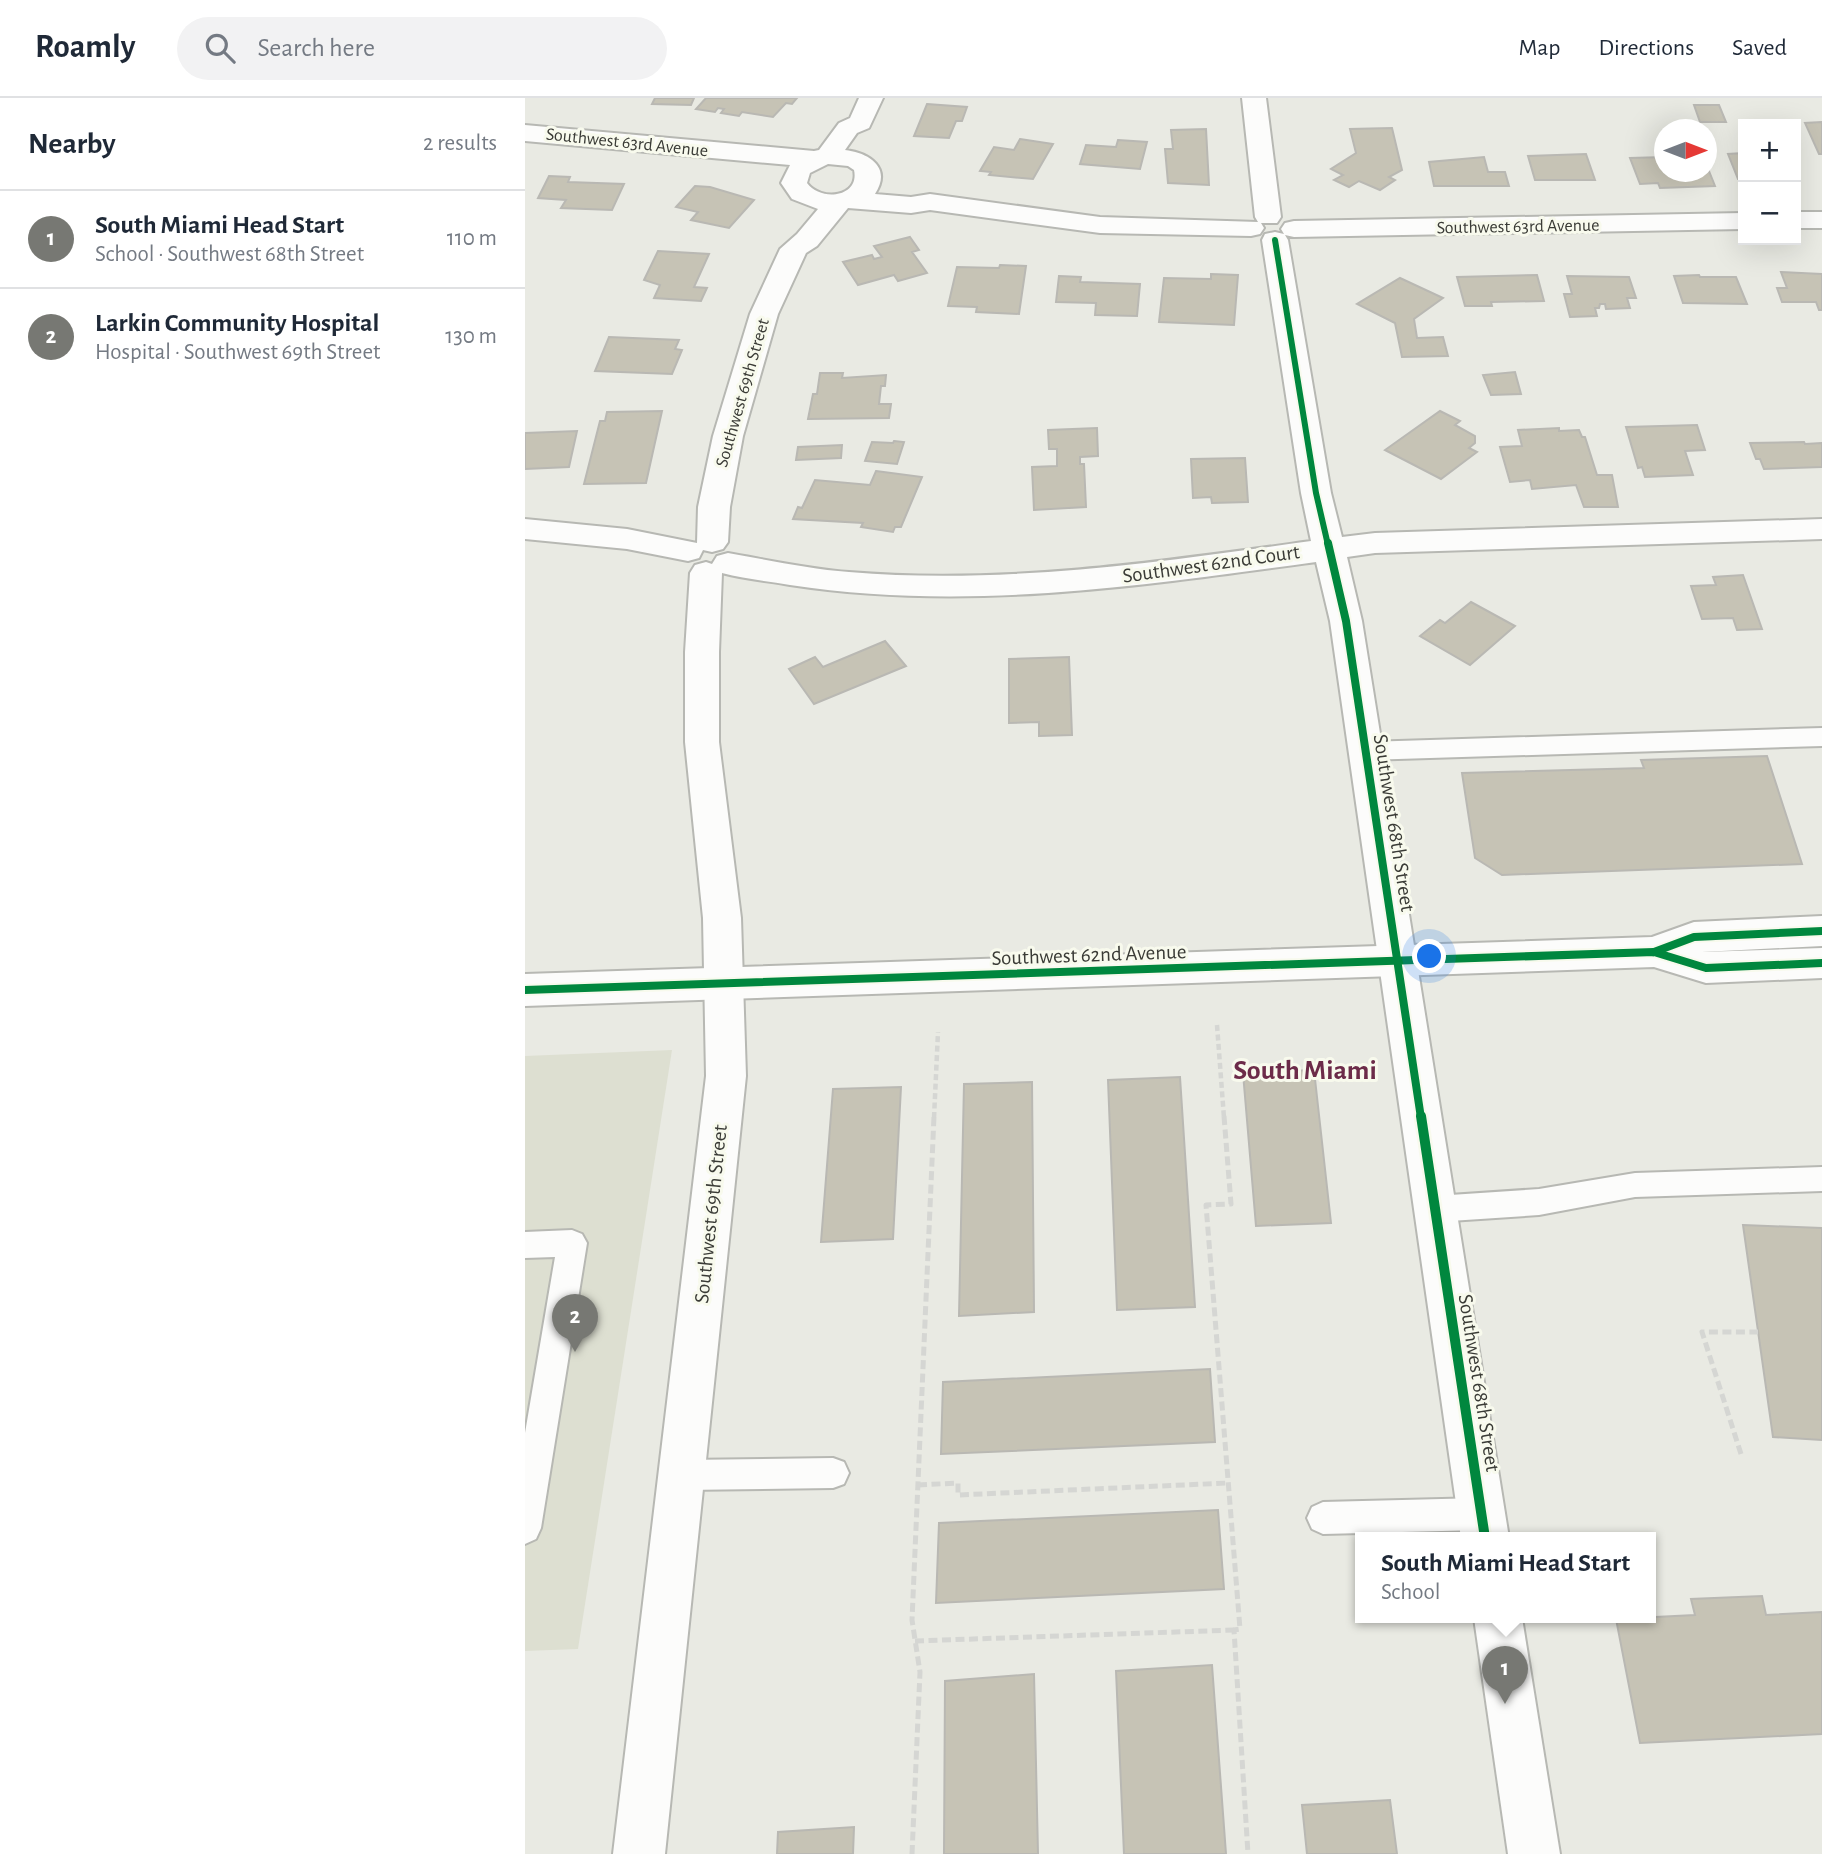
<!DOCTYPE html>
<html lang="en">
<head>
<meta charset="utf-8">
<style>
	:root { --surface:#fff; --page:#f2f2f3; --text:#1f2937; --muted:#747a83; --line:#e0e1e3; --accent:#777873 }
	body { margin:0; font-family:"Alegreya Sans",sans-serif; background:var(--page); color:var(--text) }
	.controls { position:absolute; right:21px; top:21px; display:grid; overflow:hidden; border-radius:0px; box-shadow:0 7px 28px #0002 }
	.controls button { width:63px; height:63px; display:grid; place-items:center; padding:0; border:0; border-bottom:2px solid var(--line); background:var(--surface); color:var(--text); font:35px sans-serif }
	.compass { position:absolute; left:1129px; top:21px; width:63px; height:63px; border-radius:50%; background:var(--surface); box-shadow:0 7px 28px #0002; rotate:90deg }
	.you { position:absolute; left:905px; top:859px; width:24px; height:24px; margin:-18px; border:5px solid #fff; border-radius:50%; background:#1a73e8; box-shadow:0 0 0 10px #1a73e833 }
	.badge { display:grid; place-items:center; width:46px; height:46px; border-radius:50%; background:var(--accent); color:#fff; font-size:23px; font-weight:700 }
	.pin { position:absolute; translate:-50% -58px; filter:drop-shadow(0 2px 4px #0008) }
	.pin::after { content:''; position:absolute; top:37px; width:24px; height:21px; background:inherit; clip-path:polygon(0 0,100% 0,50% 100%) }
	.popup { position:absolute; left:830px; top:1434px; width:301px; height:91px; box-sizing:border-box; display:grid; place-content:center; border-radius:0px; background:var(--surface); filter:drop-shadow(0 2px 5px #0005); font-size:23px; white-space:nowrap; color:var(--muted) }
	.popup b { font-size:26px; color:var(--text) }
	.popup::after { content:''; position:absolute; left:50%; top:100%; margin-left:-14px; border:14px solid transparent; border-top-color:var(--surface) }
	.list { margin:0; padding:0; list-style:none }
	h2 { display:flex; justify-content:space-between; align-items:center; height:91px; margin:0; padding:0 28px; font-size:30px }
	h2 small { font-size:23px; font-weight:400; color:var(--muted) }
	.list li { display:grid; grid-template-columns:46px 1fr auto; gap:21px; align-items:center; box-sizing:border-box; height:98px; padding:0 28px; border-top:2px solid var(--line) }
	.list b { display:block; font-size:26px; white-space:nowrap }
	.list p { margin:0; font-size:23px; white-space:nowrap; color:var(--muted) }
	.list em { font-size:23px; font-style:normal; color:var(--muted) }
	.icon { flex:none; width:38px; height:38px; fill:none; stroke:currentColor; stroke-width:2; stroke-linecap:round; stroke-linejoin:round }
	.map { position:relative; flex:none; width:1297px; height:1756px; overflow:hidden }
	header { display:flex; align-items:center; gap:42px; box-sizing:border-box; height:98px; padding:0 35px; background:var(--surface); border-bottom:2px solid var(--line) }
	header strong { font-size:33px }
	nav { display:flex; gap:38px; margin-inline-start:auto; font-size:24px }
	.search { width:490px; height:63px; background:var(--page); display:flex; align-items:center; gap:18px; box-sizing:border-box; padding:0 24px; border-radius:38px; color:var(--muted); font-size:26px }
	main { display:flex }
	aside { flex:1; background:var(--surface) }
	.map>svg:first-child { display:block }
	.built { fill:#dddfd1 }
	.building { fill:#c6c3b5; stroke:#b9b8b3; stroke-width:2 }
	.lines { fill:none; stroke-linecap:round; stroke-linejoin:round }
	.service-casing { stroke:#b7b8b3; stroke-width:4 }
	.minor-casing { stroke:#b7b8b3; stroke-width:4 }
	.tertiary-casing { stroke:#b7b8b3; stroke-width:4 }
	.path-far1 { stroke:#d5d6d3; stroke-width:4.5; stroke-dasharray:6 3.5; stroke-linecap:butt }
	.path { stroke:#d5d6d3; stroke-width:5; stroke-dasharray:9 4.5; stroke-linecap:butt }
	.service { fill:#fcfcfb; fill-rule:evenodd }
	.minor { fill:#fcfcfb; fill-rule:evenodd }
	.tertiary { fill:#fcfcfb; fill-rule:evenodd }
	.cycleway-far2-casing { stroke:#f8faed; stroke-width:10 }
	.cycleway-far1-casing { stroke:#f8faed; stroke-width:12 }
	.cycleway-casing { stroke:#f8faed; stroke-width:15 }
	.cycleway-far2 { stroke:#00873e; stroke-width:6 }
	.cycleway-far1 { stroke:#00873e; stroke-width:8 }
	.cycleway { stroke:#00873e; stroke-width:10 }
	.labels { text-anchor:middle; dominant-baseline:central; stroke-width:6; stroke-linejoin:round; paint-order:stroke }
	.far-street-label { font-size:18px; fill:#3a3b36; stroke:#f8faed }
	.street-label { font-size:21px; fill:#3a3b36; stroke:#f8faed }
	.district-label { font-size:28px; font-weight:bold; fill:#6c2b49; stroke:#f8faed }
</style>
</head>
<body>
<header>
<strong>Roamly</strong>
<div class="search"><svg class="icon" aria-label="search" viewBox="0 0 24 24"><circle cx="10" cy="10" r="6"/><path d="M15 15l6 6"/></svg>Search here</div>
<nav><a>Map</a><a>Directions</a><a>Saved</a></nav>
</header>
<main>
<aside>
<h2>Nearby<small>2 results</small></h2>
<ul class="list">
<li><span class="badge">1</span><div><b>South Miami Head Start</b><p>School · Southwest 68th Street</p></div><em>110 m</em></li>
<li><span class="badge">2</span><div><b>Larkin Community Hospital</b><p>Hospital · Southwest 69th Street</p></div><em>130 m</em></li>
</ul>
</aside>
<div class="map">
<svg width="1297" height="1756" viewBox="0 0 1297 1756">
	<rect width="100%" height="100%" fill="#e9eae3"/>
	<polygon class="built" points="147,952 53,1551 0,1553 0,958"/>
	<g class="building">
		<polygon points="130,0 169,0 166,7 127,6"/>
		<polygon points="181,0 272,0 267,6 261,5 248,19 217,14 214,18 196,15 199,11 193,10 190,14 171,11"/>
		<polygon points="402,6 442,9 437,23 431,23 424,40 389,38"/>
		<polygon points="1169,7 1194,7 1201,24 1175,24"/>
		<polygon points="1297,24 1297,56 1294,56 1280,25"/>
		<polygon points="867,30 877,72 864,79 870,82 855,92 834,83 824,89 809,82 818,77 806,71 831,55 825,31"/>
		<polygon points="681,31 684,87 643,85 640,51 648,51 646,32"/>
		<polygon points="495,41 528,46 508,81 464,77 466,74 455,73 469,49 489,52"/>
		<polygon points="593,42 622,44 615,71 555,66 561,47 591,49"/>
		<polygon points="1218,55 1218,81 1213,81 1203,56"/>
		<polygon points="1061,56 1070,82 1010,82 1003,58"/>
		<polygon points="959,59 963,74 980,74 984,88 909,88 904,64"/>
		<polygon points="1140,59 1140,74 1182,74 1182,68 1190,88 1135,90 1133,85 1115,86 1105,60"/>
		<polygon points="24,78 45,79 43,84 99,86 87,112 36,110 41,102 13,100"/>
		<polygon points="170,88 185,89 229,102 204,130 166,122 173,114 151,109"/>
		<polygon points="385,139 394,152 387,154 402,175 373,183 369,177 333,187 318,164 347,157 349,161 357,159 349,148"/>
		<polygon points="133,153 184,156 169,189 182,190 176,203 129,200 135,187 119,182"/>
		<polygon points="475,167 501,168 494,216 451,214 452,209 423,208 432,169 474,170"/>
		<polygon points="1256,174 1297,176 1297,212 1294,212 1291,204 1257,204 1252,190 1262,190"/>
		<polygon points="686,176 713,177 709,227 634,224 639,180 686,181"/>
		<polygon points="1012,177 1019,203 966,204 967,208 940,208 932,179"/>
		<polygon points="1174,177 1175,179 1211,179 1222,206 1158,205 1149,178"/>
		<polygon points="534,178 556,179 555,184 615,186 612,218 570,217 571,205 531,204"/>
		<polygon points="1042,178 1104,179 1111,200 1102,200 1105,210 1081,211 1080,206 1075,206 1074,210 1070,210 1072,218 1045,219 1039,196 1047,196"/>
		<polygon points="875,180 918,200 889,221 892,240 918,239 923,258 877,259 870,225 832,206"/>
		<polygon points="84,239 154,242 150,251 157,252 147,276 70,273"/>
		<polygon points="990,274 996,296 966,297 958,277"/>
		<polygon points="295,275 318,275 317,280 361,277 360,288 356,288 354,306 366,306 364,320 283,321 288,296 292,296"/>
		<polygon points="137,313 121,385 59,386 75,323 80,323 82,314"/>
		<polygon points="915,313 935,323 930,327 950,338 950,345 944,350 952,354 916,381 860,352"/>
		<polygon points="1172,327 1180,352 1160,353 1168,377 1120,379 1117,369 1113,370 1101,329"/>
		<polygon points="572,330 573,358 555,359 555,366 559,366 561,409 509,412 507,369 532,368 532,351 524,351 523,332"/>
		<polygon points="1034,330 1034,333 1054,332 1057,339 1060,339 1072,377 1087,377 1093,409 1059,409 1051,387 1007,391 1005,382 985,384 975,349 997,348 993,332"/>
		<polygon points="52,333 44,369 0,371 0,335"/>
		<polygon points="369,343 379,344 372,366 340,363 347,344 368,345"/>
		<polygon points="1279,344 1280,346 1297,345 1297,369 1239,371 1235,361 1231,361 1225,345"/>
		<polygon points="317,347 316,360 271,362 273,349"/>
		<polygon points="720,360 723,404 687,405 686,399 668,400 666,361"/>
		<polygon points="351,373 397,379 376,429 370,429 368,434 336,429 338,425 268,421 273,409 277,410 290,382 345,387"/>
		<polygon points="1218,477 1237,531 1212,532 1208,520 1177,521 1166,488 1191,487 1188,479"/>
		<polygon points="946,504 990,528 945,567 895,538 915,522 920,525"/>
		<polygon points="360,543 381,568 289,606 264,571 290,559 298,569"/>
		<polygon points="544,559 547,637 514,638 514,624 484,625 484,561"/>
		<polygon points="1242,658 1277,766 977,777 950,760 937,675 1119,670 1116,662"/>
		<polygon points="789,972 806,1125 731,1128 718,975"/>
		<polygon points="655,979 670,1209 592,1212 583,982"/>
		<polygon points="507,984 509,1214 434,1218 439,986"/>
		<polygon points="376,989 368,1141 296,1144 308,991"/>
		<polygon points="1218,1127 1297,1130 1297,1342 1248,1339"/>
		<polygon points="685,1271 690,1344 416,1356 418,1284"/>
		<polygon points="693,1412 699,1491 411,1505 414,1425"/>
		<polygon points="1237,1498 1241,1517 1297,1514 1297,1636 1115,1645 1091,1521 1170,1517 1166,1501"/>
		<polygon points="687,1567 701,1756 599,1756 591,1573"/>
		<polygon points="509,1576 513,1756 419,1756 420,1583"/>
		<polygon points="865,1702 872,1756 782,1756 777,1707"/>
		<polygon points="329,1729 328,1756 252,1756 253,1734"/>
	</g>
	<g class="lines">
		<g class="service-casing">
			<g id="service">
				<polygon points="1297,630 1297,648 841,662 833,659 829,653 833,647 841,644"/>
				<polygon points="1297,1069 1297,1093 1110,1099 1014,1117 910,1124 900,1120 896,1111 900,1102 910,1098 1014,1091 1110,1075"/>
				<polygon points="47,1132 57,1136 62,1145 16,1430 11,1441 0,1446 0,1335 30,1159 0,1160 0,1134"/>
				<polygon points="308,1360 319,1364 324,1375 319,1386 308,1390 158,1392 147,1388 142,1377 147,1366 158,1362"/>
				<polygon points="956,1400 967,1405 972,1416 967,1427 956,1432 798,1436 787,1431 782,1420 787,1409 798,1404"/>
			</g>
		</g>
		<g class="minor-casing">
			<g id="minor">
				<path d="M334 0H358L344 30 332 35 320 52C345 55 367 70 350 96L386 99 405 96 575 119 733 124 730 119 717 0H741L756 119 752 125H736L739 130 735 136 726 138 575 135 405 112 386 115 323 110 292 148 281 155 253 216 218 338 205 409 203 444 198 451 187 454 178 452 174 460 163 463 102 451 0 441V421L102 431 172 445 173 409 188 338 225 216 255 151 272 136 293 111 267 101 256 85 265 67 0 43V27L289 53 294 52 314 25 325 20ZM303 66 323 68 329 72C335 99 296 104 282 85L285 75Z"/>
				<rect x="1271" y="114" width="26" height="16"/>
				<path d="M1218 115V131L769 139 760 137 763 142 806 395 817 439 850 435 1297 421V441L850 455 822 459 837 523 984 1440H936L805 523 791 464C617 488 441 514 265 487 243 483 219 481 197 475L194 554V644L216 820 221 978 140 1756H88L181 978 178 820 160 644V554L165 475 170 467 181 464 187 466 192 458 203 455C243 462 284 471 324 474 479 487 634 464 786 443L776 395 737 142 740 136 750 134 759 136 756 131 760 125 769 123Z"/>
				<polygon points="949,1520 997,1520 1035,1756 983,1756"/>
			</g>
		</g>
		<g class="tertiary-casing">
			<polygon id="tertiary" points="1297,818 1297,848 1177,854 1297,850 1297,880 1181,885 1129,869 0,908 0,876 1127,839 1169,824"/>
		</g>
		<g class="path-far1">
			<polyline points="692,927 699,1020"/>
			<polyline points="409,1020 413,934"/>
		</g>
		<g class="path">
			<polyline points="699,1018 706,1106 681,1107 715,1531 709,1532 723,1756"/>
			<polyline points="1216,1356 1177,1234 1233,1234"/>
			<polyline points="393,1387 433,1385 433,1397 703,1385"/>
			<polyline points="390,1543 709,1532"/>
			<polyline points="387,1756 395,1574 387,1522 409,1018"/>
		</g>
		<use href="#service" class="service"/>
		<use href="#minor" class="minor"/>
		<use href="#tertiary" class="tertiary"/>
		<g class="cycleway-far2-casing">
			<polyline id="cycleway-far2" points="750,142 791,395 803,447"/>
		</g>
		<g class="cycleway-far1-casing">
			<g id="cycleway-far1">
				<polyline points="803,445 821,523 896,1020"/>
				<polyline points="1129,854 1169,839 1297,833"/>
				<polyline points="0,892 1129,854 1181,870 1297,865"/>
			</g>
		</g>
		<g class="cycleway-casing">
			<polyline id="cycleway" points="896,1018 960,1440"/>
		</g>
		<use href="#cycleway-far2" class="cycleway-far2"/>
		<use href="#cycleway-far1" class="cycleway-far1"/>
		<use href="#cycleway" class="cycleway"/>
	</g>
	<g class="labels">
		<g class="far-street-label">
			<text transform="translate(102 45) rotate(6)">Southwest 63rd Avenue</text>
			<text transform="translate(993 129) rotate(-1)">Southwest 63rd Avenue</text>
			<text transform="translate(218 295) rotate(-74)">Southwest 69th Street</text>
		</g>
		<g class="street-label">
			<text transform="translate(686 466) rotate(-8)">Southwest 62nd Court</text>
			<text transform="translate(869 725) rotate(81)">Southwest 68th Street</text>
			<text transform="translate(564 857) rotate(-2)">Southwest 62nd Avenue</text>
			<text transform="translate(186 1116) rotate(-84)">Southwest 69th Street</text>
			<text transform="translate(954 1285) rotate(81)">Southwest 68th Street</text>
		</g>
		<g class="district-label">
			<text x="780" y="973">South Miami</text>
		</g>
	</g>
</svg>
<div class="controls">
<button>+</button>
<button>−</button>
</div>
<svg class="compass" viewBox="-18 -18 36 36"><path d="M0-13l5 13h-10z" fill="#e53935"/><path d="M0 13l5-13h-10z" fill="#747a83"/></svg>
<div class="you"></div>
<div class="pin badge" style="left:980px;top:1606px">1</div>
<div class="popup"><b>South Miami Head Start</b>School</div>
<div class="pin badge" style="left:50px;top:1254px">2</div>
</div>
</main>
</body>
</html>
